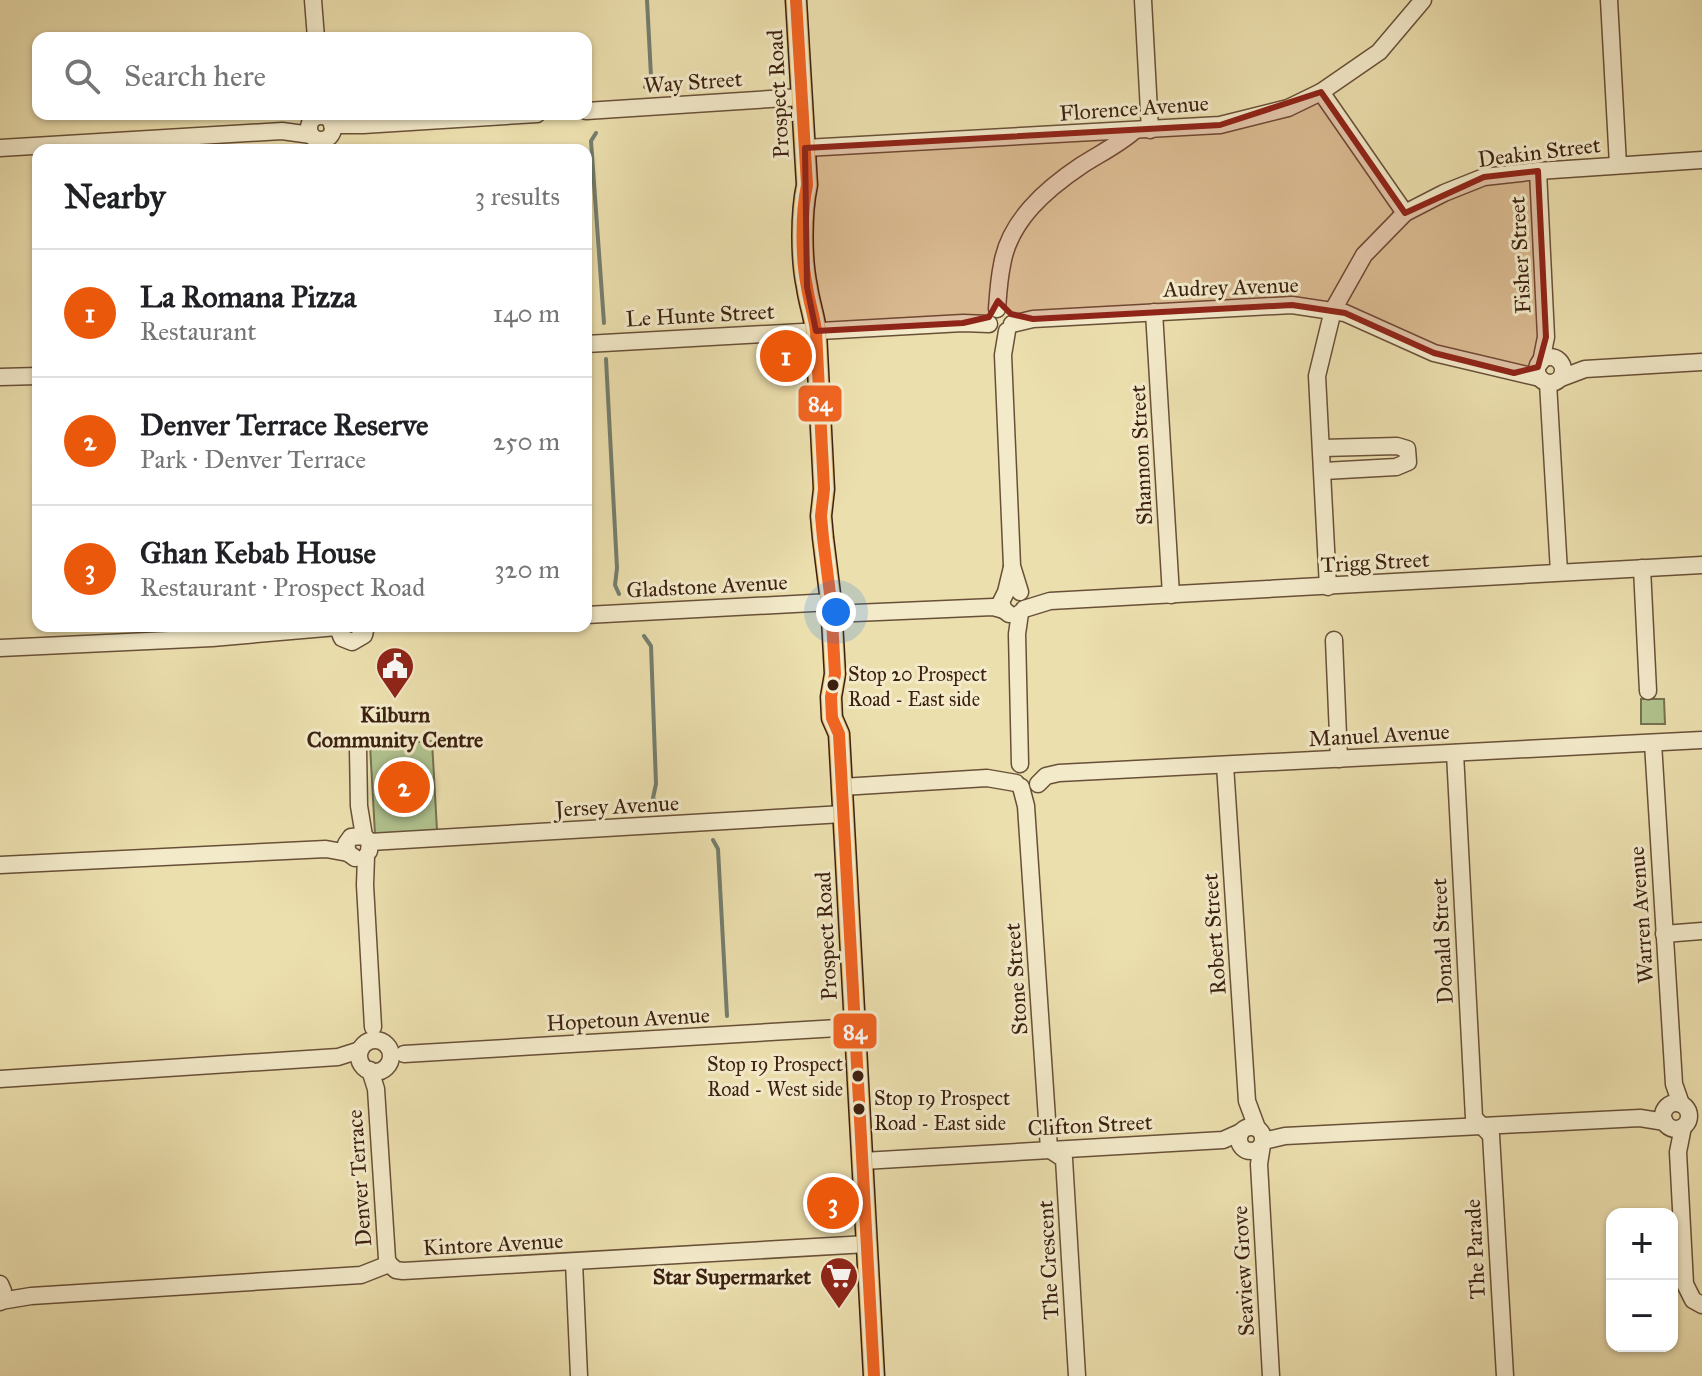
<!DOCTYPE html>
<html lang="en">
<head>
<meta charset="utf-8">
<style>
	:root { --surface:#fff; --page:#f6f6f6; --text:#202124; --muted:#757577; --line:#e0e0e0; --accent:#ea580c }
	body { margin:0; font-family:"IM FELL Great Primer",serif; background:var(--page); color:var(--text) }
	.controls { position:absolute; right:24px; bottom:24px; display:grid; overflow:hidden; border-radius:16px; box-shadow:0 2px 6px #0004 }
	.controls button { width:72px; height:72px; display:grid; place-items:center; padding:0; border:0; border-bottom:2px solid var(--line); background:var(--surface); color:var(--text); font:40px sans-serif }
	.you { position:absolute; left:836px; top:612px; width:28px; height:28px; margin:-20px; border:6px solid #fff; border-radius:50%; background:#1a73e8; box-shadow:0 0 0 12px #1a73e833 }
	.badge { display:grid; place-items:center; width:52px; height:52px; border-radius:50%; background:var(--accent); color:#fff; font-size:26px; font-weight:700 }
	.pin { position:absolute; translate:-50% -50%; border:4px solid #fff; box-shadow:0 2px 8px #0006 }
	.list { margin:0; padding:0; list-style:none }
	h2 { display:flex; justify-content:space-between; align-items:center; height:104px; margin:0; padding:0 32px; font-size:34px }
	h2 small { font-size:26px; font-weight:400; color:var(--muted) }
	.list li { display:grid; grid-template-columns:52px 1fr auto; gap:24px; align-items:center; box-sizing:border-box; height:128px; padding:0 32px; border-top:2px solid var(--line) }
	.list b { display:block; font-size:30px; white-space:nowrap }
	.list p { margin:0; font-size:26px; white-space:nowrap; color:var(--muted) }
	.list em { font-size:26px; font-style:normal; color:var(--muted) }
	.icon { flex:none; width:44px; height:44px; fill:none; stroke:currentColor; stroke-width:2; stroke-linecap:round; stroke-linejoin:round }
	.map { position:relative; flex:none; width:1702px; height:1376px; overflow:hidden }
	.search { position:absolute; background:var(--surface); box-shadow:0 2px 6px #0004; left:32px; top:32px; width:560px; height:88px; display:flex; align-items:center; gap:20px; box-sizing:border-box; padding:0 28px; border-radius:16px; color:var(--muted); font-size:30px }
	.panel { position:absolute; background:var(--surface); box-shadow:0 2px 6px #0004; left:32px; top:144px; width:560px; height:488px; border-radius:16px }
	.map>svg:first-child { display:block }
	.green { fill:#b1c38f; stroke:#767250; stroke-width:2 }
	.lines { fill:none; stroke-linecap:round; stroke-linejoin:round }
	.stream { stroke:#747e6f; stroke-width:4 }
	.minor-casing { stroke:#685038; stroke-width:19 }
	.major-casing { stroke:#3c2111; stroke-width:23 }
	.minor { stroke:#f3eaca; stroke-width:16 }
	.major { stroke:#e6c077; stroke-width:20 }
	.bus-1-casing { stroke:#f3eaca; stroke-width:18 }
	.bus-1 { stroke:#f26522; stroke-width:12 }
	.marked { fill:#8f2418; fill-opacity:0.2; stroke:#8f2418; stroke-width:6; stroke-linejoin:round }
	.bus-dot { fill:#3c2111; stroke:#f3eaca; stroke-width:3 }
	.labels { text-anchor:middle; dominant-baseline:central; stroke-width:6; stroke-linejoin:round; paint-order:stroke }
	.bus-label { font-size:20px; fill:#3c2111; stroke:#f3eaca; text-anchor:start }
	.street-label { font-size:22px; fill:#3c2111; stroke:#f3eaca }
	.poi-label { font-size:22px; font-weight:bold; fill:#3c2111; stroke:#f3eaca }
	.line-badge { stroke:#f3eaca; stroke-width:3 }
	.badge-label { font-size:22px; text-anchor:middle; font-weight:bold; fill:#fff }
</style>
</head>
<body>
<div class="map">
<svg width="1702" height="1376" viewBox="0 0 1702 1376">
	<rect width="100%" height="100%" fill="#ecdfae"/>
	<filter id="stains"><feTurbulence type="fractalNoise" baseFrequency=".0025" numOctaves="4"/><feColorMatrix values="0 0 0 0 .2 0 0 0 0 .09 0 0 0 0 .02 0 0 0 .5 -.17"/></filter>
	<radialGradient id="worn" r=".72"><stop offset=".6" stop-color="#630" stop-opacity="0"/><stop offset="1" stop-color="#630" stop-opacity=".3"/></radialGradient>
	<g class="green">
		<polygon points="1641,699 1664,699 1665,724 1641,724"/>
		<polygon points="432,741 437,830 375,834 370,745"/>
	</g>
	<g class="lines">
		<g class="stream">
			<polyline points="645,87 651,76 647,0"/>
			<polyline points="596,133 591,141 604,323"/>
			<polyline points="606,359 617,568 615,585 619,594"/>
			<polyline points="644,636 651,646 656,784 653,798 659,807"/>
			<polyline points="713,840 718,849 727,1016"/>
		</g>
		<g class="minor-casing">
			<g id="minor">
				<polyline points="313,0 316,38"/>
				<polyline points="1143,0 1150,130"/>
				<polyline points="1609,0 1618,165"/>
				<polyline points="1321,92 1405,213"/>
				<polyline points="586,111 802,97"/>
				<circle cx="321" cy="128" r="12"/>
				<polyline points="332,125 363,125 537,114"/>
				<polyline points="0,148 282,131 311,135"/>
				<polyline points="805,148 1220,125 1288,108 1321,92 1379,52 1423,0"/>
				<polyline points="1538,171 1546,337 1541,362"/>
				<path d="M997 309C998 295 999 279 1002 265 1009 221 1046 189 1082 165 1099 154 1118 145 1134 131"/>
				<polyline points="1154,312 1171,595"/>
				<polyline points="1012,324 1033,319 1292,305 1345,313 1434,353 1540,378"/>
				<polyline points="1007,331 1003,355 1012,566 1020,592"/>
				<polyline points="586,344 963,323 989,324"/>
				<circle cx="1550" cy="370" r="13"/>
				<polyline points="0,377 38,376"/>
				<polyline points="1561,378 1585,369 1702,362"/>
				<polyline points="1548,383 1559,572"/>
				<polyline points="1323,448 1397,446 1407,449 1408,462 1396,467 1324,471"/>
				<polyline points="1642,568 1648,691"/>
				<polyline points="1328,587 1317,376 1333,310 1364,255 1405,213 1444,193 1484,177 1538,171 1702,160"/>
				<polyline points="1024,609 1050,601 1702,565"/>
				<polyline points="1020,613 1017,634 1020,764"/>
				<polyline points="832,614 993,607 1004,610"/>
				<polyline points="1009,614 1004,610 1001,602 1006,592 1012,567"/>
				<polyline points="586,615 831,602"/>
				<polyline points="337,626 342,638 352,642 364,635 366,626"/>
				<polyline points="1334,640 1339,759"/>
				<polyline points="0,648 212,638 337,627"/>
				<polyline points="1653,743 1674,1084 1681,1104"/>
				<polyline points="358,748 359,806 364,836"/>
				<polyline points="1455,753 1474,1118 1491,1135 1505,1376"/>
				<polyline points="1225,765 1247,1101 1257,1128"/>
				<polyline points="1038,784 1046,776 1059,773 1702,740"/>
				<polyline points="842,787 987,778 1016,783"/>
				<polyline points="1021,787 1026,806 1049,1149 1064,1159 1077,1376"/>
				<polyline points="370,842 843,814"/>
				<polyline points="366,856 365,885 373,1027"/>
				<polyline points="355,858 348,853 346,844 351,837 364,836 370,842 369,851"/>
				<polyline points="0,865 326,849 348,853"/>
				<polyline points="1664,934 1702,931"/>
				<circle cx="375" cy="1056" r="16"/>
				<polyline points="404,1054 855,1027"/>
				<polyline points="370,1070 376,1089 387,1259 389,1264"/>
				<polyline points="0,1079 338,1057 360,1050"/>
				<circle cx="1676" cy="1116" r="13"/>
				<circle cx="1251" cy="1139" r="12"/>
				<polyline points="1683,1127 1678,1152 1685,1284 1693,1300 1702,1305"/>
				<polyline points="1264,1141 1285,1136 1640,1118 1665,1122"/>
				<polyline points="1262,1145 1259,1164 1271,1376"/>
				<polyline points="863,1161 1223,1140 1241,1132"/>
				<polyline points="574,1262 579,1376"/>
				<polyline points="0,1284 3,1291 0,1302"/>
				<polyline points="1,1301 31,1296 361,1275 389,1264 396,1270 403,1271 867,1244"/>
			</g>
		</g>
		<g class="major-casing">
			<path id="major" d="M796 0 807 185C801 213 801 259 807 287 809 302 814 315 816 331L824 489 821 516 823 538 831 602 835 674 831 697 832 718 839 734 874 1376"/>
		</g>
		<use href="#minor" class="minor"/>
		<use href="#major" class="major"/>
		<g class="bus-1-casing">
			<path id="bus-1" d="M796 0 807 185C801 213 801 259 807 287 809 302 814 315 816 331L824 489 821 516 823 538 831 602 835 674 831 697 832 718 839 734 874 1376"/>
		</g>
		<use href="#bus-1" class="bus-1"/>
	</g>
	<path class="marked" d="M1321 92 1405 213 1484 177 1538 171 1546 337 1538 367 1514 373 1434 353 1345 313 1292 305 1033 319 1011 314 998 301 989 317 963 323 816 331 807 287 805 148 1220 125Z"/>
	<defs>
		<g id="civic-pin" transform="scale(2)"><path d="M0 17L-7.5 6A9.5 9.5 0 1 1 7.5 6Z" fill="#8f2418" stroke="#f3eaca"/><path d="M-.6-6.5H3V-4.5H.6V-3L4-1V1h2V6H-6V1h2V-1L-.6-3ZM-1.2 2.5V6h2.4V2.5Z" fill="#fff"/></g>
		<g id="supermarket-pin" transform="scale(2)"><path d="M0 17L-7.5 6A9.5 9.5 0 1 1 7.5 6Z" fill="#8f2418" stroke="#f3eaca"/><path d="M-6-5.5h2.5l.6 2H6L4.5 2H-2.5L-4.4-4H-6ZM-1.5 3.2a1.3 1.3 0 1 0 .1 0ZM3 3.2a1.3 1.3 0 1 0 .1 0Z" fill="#fff"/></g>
	</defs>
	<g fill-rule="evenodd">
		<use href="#civic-pin" x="395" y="666"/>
		<use href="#supermarket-pin" x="839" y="1276"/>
	</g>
	<g class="bus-dot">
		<circle cx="833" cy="685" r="7"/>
		<circle cx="858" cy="1076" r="7"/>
		<circle cx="859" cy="1109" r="7"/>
	</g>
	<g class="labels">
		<g class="bus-label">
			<text x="848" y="674">Stop 20 Prospect<tspan x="848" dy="25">Road - East side</tspan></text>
			<text x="843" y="1064" text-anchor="end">Stop 19 Prospect<tspan x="843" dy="25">Road - West side</tspan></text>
			<text x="874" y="1098">Stop 19 Prospect<tspan x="874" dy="25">Road - East side</tspan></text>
		</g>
		<g class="street-label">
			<text transform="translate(693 82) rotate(-4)">Way Street</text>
			<text transform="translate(778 94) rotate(-93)">Prospect Road</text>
			<text transform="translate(1134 108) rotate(-4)">Florence Avenue</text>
			<text transform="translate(1539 152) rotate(-7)">Deakin Street</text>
			<text transform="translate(1520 255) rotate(-93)">Fisher Street</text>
			<text transform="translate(1231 287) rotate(-2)">Audrey Avenue</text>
			<text transform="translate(700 315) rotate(-3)">Le Hunte Street</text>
			<text transform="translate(1141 455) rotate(-93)">Shannon Street</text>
			<text transform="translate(1375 562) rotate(-3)">Trigg Street</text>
			<text transform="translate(707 586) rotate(-3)">Gladstone Avenue</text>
			<text transform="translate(1379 735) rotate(-3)">Manuel Avenue</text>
			<text transform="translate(617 806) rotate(-3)">Jersey Avenue</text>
			<text transform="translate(1641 915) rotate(-94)">Warren Avenue</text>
			<text transform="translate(1214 934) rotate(-94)">Robert Street</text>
			<text transform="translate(826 936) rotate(-93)">Prospect Road</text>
			<text transform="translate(1442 941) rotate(-93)">Donald Street</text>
			<text transform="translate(1016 979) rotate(-94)">Stone Street</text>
			<text transform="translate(628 1019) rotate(-3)">Hopetoun Avenue</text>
			<text transform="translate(1090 1125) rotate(-3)">Clifton Street</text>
			<text transform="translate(359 1178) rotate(-94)">Denver Terrace</text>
			<text transform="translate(493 1244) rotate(-3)">Kintore Avenue</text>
			<text transform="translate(1475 1249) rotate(-93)">The Parade</text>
			<text transform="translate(1048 1260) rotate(-93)">The Crescent</text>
			<text transform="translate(1243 1271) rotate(-93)">Seaview Grove</text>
		</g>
		<g class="poi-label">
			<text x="395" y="714">Kilburn<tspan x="395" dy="25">Community Centre</tspan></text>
			<text x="811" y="1276" text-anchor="end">Star Supermarket</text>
		</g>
	</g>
	<g class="line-badge">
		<rect x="797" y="384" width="46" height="39" rx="8" fill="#f26522"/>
		<rect x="832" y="1012" width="46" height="38" rx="8" fill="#f26522"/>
	</g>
	<g class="badge-label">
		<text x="820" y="411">84</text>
		<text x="855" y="1039">84</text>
	</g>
	<rect width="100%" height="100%" filter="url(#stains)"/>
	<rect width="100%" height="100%" fill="url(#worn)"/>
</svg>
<div class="controls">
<button>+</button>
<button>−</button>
</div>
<div class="you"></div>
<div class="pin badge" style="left:786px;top:356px">1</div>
<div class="pin badge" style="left:404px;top:787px">2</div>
<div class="pin badge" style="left:833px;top:1203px">3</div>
<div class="search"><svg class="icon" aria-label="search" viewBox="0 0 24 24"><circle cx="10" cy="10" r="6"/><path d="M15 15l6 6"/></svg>Search here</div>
<section class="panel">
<h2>Nearby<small>3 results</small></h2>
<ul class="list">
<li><span class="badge">1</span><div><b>La Romana Pizza</b><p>Restaurant</p></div><em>140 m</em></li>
<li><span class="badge">2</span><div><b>Denver Terrace Reserve</b><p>Park · Denver Terrace</p></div><em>250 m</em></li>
<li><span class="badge">3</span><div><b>Ghan Kebab House</b><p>Restaurant · Prospect Road</p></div><em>320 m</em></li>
</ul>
</section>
</div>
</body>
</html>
